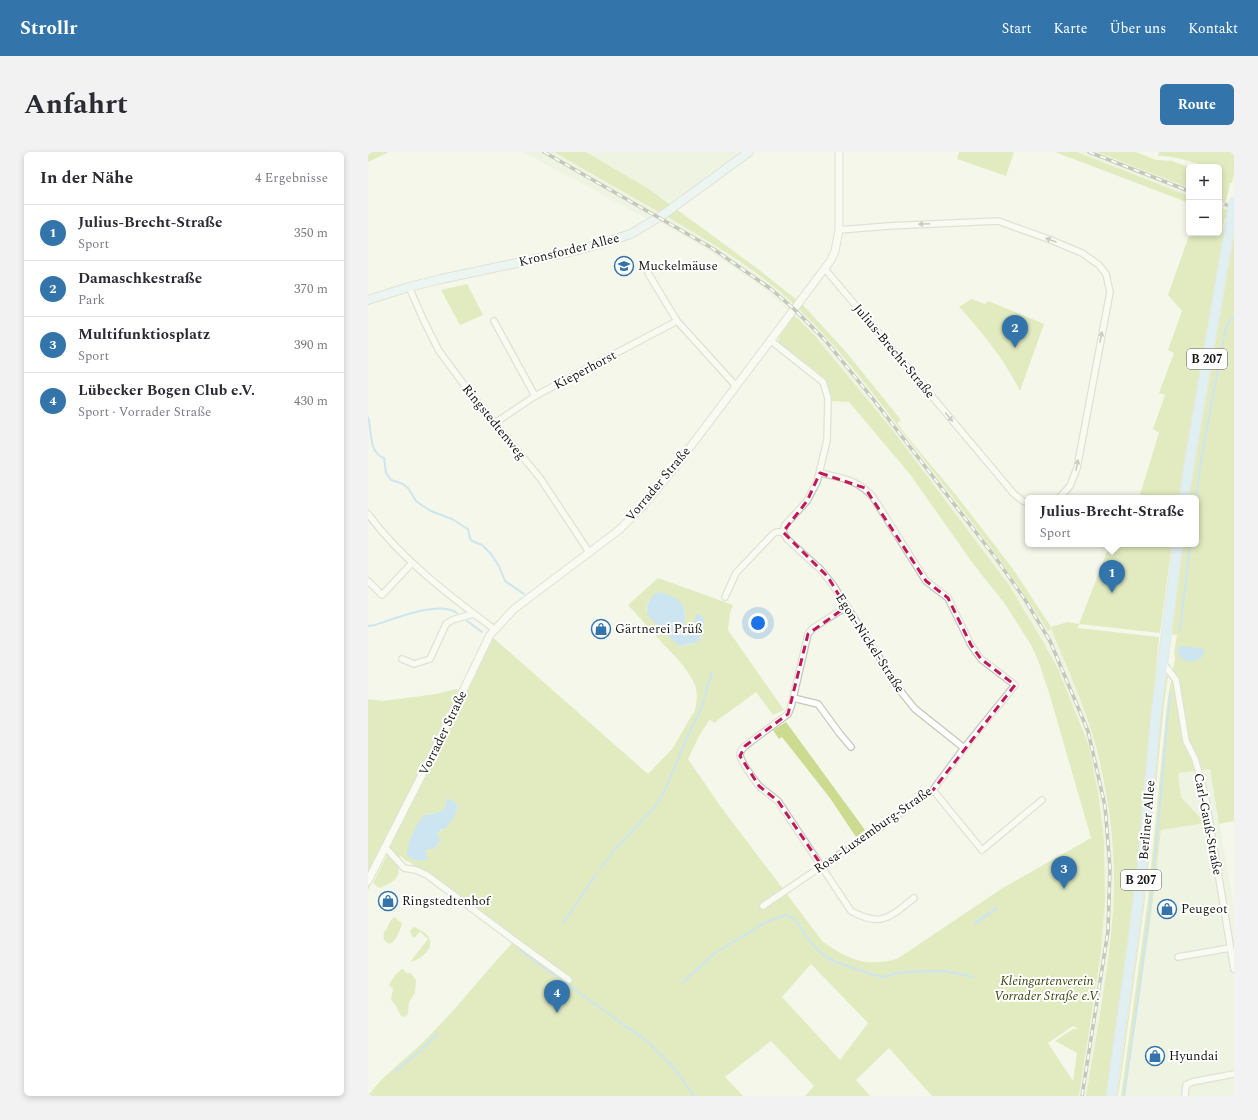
<!DOCTYPE html>
<html lang="de">
<head>
<meta charset="utf-8">
<style>
	:root { --surface:#fff; --page:#f2f2f3; --text:#2b2b33; --muted:#7c7c81; --line:#e1e1e2; --accent:#3375ab }
	body { margin:0; font-family:Spectral,serif; background:var(--page); color:var(--text) }
	.controls { position:absolute; right:12px; top:12px; display:grid; overflow:hidden; border-radius:6px; box-shadow:0 2px 6px #0003 }
	.controls button { width:36px; height:36px; display:grid; place-items:center; padding:0; border:0; border-bottom:1px solid var(--line); background:var(--surface); color:var(--text); font:20px sans-serif }
	.you { position:absolute; left:390px; top:471px; width:14px; height:14px; margin:-10px; border:3px solid #fff; border-radius:50%; background:#1a73e8; box-shadow:0 0 0 6px #1a73e833 }
	.badge { display:grid; place-items:center; width:26px; height:26px; border-radius:50%; background:var(--accent); color:#fff; font-size:13px; font-weight:700 }
	.pin { position:absolute; translate:-50% -33px; filter:drop-shadow(0 1px 2px #0008) }
	.pin::after { content:''; position:absolute; top:21px; width:14px; height:12px; background:inherit; clip-path:polygon(0 0,100% 0,50% 100%) }
	.popup { position:absolute; left:657px; top:343px; width:174px; height:52px; box-sizing:border-box; display:grid; place-content:center; border-radius:6px; background:var(--surface); filter:drop-shadow(0 1px 3px #0005); font-size:13px; white-space:nowrap; color:var(--muted) }
	.popup b { font-size:15px; color:var(--text) }
	.popup::after { content:''; position:absolute; left:50%; top:100%; margin-left:-8px; border:8px solid transparent; border-top-color:var(--surface) }
	.list { margin:0; padding:0; list-style:none }
	h2 { display:flex; justify-content:space-between; align-items:center; height:52px; margin:0; padding:0 16px; font-size:17px }
	h2 small { font-size:13px; font-weight:400; color:var(--muted) }
	.list li { display:grid; grid-template-columns:26px 1fr auto; gap:12px; align-items:center; box-sizing:border-box; height:56px; padding:0 16px; border-top:1px solid var(--line) }
	.list b { display:block; font-size:15px; white-space:nowrap }
	.list p { margin:0; font-size:13px; white-space:nowrap; color:var(--muted) }
	.list em { font-size:13px; font-style:normal; color:var(--muted) }
	.map { position:relative; flex:none; width:866px; height:944px; overflow:hidden; border-radius:6px }
	header { display:flex; align-items:center; gap:24px; box-sizing:border-box; height:56px; padding:0 20px; background:var(--accent); color:#fff }
	header strong { font-size:19px }
	nav { display:flex; gap:22px; margin-inline-start:auto; font-size:14px }
	.intro { display:flex; align-items:center; justify-content:space-between; box-sizing:border-box; height:96px; padding:0 24px }
	h1 { margin:0; font-size:28px }
	.button { padding:10px 18px; border-radius:6px; background:var(--accent); color:#fff; font-size:14px; font-weight:700 }
	main { display:flex; gap:24px; padding:0 24px }
	aside { flex:1; background:var(--surface); border-radius:6px; box-shadow:0 2px 6px #0003 }
	.map>svg:first-child { display:block }
	.built { fill:#e9eed8 }
	.green { fill:#ccdb8f; fill-rule:evenodd }
	.water { fill:#9dcefa }
	.lines { fill:none; stroke-linecap:round; stroke-linejoin:round }
	.stream { stroke:#9dcefa; stroke-width:2 }
	.minor-casing { stroke:#c4c8ba; stroke-width:8 }
	.tertiary-casing { stroke:#c4c8ba; stroke-width:9 }
	.secondary-casing { stroke:#c4c8ba; stroke-width:10 }
	.primary-casing { stroke:#d5d5d5; stroke-width:11 }
	.minor { stroke:#fff; stroke-width:5.5 }
	.tertiary { stroke:#fff; stroke-width:7 }
	.secondary { stroke:#e4f2fe; stroke-width:8 }
	.primary { stroke:#c8e5fd; stroke-width:9 }
	.rail-casing { stroke:#8a8c82; stroke-width:3.5 }
	.rail { stroke:#fff; stroke-width:2; stroke-dasharray:6; stroke-linecap:butt }
	.primary-bridge-casing { stroke:#d5d5d5; stroke-width:11; stroke-linecap:butt }
	.primary-bridge { stroke:#c8e5fd; stroke-width:9 }
	.oneway { fill:#979795 }
	.marked { fill:none; stroke:#c2185b; stroke-width:3; stroke-dasharray:8 5; stroke-linejoin:round }
	.labels { text-anchor:middle; dominant-baseline:central; stroke-width:4; stroke-linejoin:round; paint-order:stroke }
	.shield { fill:#fff; stroke:#5d5d5a; stroke-width:1 }
	.shield-label { font-size:12px; font-weight:bold; fill:#171813 }
	.street-label { font-size:13px; fill:#171813; stroke:#fff }
	.poi-label { font-size:13px; fill:#171813; stroke:#fff; text-anchor:start }
	.park-label { font-size:13px; font-style:italic; fill:#3d450c; stroke:#fff }
</style>
</head>
<body>
<header>
<strong>Strollr</strong>
<nav><a>Start</a><a>Karte</a><a>Über uns</a><a>Kontakt</a></nav>
</header>
<div class="intro"><h1>Anfahrt</h1><a class="button">Route</a></div>
<main>
<aside>
<h2>In der Nähe<small>4 Ergebnisse</small></h2>
<ul class="list">
<li><span class="badge">1</span><div><b>Julius-Brecht-Straße</b><p>Sport</p></div><em>350 m</em></li>
<li><span class="badge">2</span><div><b>Damaschkestraße</b><p>Park</p></div><em>370 m</em></li>
<li><span class="badge">3</span><div><b>Multifunktiosplatz</b><p>Sport</p></div><em>390 m</em></li>
<li><span class="badge">4</span><div><b>Lübecker Bogen Club e.V.</b><p>Sport · Vorrader Straße</p></div><em>430 m</em></li>
</ul>
</aside>
<div class="map">
<svg width="866" height="944" viewBox="0 0 866 944">
	<rect width="100%" height="100%" fill="#f4f7e9"/>
	<g class="built">
		<polygon points="155,0 186,0 339,88 397,128 424,150 441,166 477,207 622,394 661,448 680,479 683,475 714,553 727,592 738,641 744,690 746,739 743,779 737,829 718,944 711,944 733,800 737,749 736,687 730,640 721,594 674,488 641,433 526,280 426,163 389,131 335,95 283,65 278,66"/>
		<polygon points="218,0 372,0 302,51 281,37"/>
		<polygon points="709,0 729,0 821,36 821,44"/>
		<polygon points="851,48 866,53 866,61 851,55"/>
		<polygon points="838,617 842,617 866,755 866,944 757,944 783,765 793,678 836,671 813,645 809,621"/>
	</g>
	<g class="green">
		<polygon points="0,0 21,0 0,10"/>
		<path d="M186 0H218L281 37 390 117 434 152 479 201 533 268 529 271 541 287 588 343 645 417 683 475 700 470 711 472 742 392H804L792 481 711 472 710 476 791 485 770 714 739 944H718C729 877 743 809 746 741 747 691 740 639 727 591 716 552 698 514 683 476L680 479C641 416 595 359 550 300 503 240 458 174 396 127 365 103 330 83 296 63 259 42 222 21 186 0Z"/>
		<polygon points="591,0 646,0 638,24 589,7"/>
		<polygon points="687,0 709,0 821,44 821,51"/>
		<polygon points="729,0 768,0 788,8 804,9 821,15 821,36"/>
		<path d="M791 0H866V22L864 31H862L858 50 851 48V15C831 15 811 3 790 4Z"/>
		<polygon points="851,55 866,61 866,69 857,66 855,75 857,75 811,346 771,346 791,281 785,277 797,243 791,241 806,201 800,198 814,159 800,143 822,81 851,81"/>
		<polygon points="866,82 866,669 851,672 842,617 810,621 813,645 837,671 793,678 783,765 757,944 753,944 780,747 799,552 807,506 806,501 809,483 804,482 815,392 828,392 828,346 821,346"/>
		<polygon points="99,132 115,163 92,173 73,138"/>
		<path d="M603 147 617 152 620 149 676 172 652 239C636 207 615 181 591 155Z"/>
		<path d="M426 163 447 184 526 280 641 433 674 488 690 517 721 594 730 640 736 687 737 749 733 800 711 944H564L521 896 488 928 502 944H437L446 934 403 889 357 925 375 944H0C17 920 43 904 63 882 93 852 119 817 149 786L61 721 43 716 45 712 37 708 33 704 30 706 21 697 0 738V547L15 549 68 542 88 537 98 541 112 505 122 483 280 622 305 596 325 561V563C329 556 330 541 327 533 320 517 307 504 295 492 284 479 272 466 260 453L290 426 365 453 362 461 360 478 416 558 405 563 388 540 346 571 342 567 331 584 320 607 353 655 455 790C482 808 496 815 529 807L633 737 723 686 682 544 670 508 663 493 637 452 606 413 541 321 481 250 464 249 458 228 449 220 411 191 410 187ZM281 448 317 459 315 482 317 484 325 482 336 471 333 486 324 492 313 494 278 458ZM79 647 90 654C86 667 76 673 69 683L73 688 66 697H59L58 701 56 663 68 661 76 658ZM443 812 500 871 472 908 414 845ZM705 874 710 877H705L687 889 709 901 705 929 680 891Z"/>
		<polygon points="798,524 800,524 796,552 777,747 753,925 750,944 749,944 776,747 793,562"/>
		<polygon points="418,570 497,678 488,685 462,646 414,585 411,587 405,578"/>
		<path d="M19 703C22 706 27 709 29 713 36 725 21 733 11 736L5 731Z"/>
		<path d="M26 765 34 771C33 776 28 788 24 791 18 794 14 786 16 781 16 779 18 778 19 776 21 772 22 768 26 765Z"/>
		<path d="M46 775C50 776 53 779 57 781 71 793 55 807 42 810L60 787 52 780 46 786 44 784 42 779Z"/>
		<polygon points="34,817 36,818 38,821 43,821 48,828 47,841 41,850 40,861 37,865 33,864 28,854 23,848 25,837 21,833 27,823"/>
	</g>
	<g class="water">
		<path d="M290 440C295 441 298 442 303 444 321 452 317 465 315 482L316 484 325 482 328 462H331L335 465C337 474 335 483 330 490L313 494 309 492 280 464C277 455 281 444 290 440Z"/>
		<path d="M813 494 833 496 837 500C834 509 821 513 813 506 812 504 811 502 810 500V496Z"/>
		<path d="M79 647 84 648 90 654 86 665 77 677H73L69 683 73 688 66 697H59L58 701 60 707C52 710 46 709 39 704 39 689 47 675 56 663L68 661 76 658Z"/>
		<polygon points="628,755 630,757 607,773 605,771"/>
	</g>
	<g class="lines">
		<g class="stream">
			<path d="M0 265C4 277 0 301 16 306L18 321 23 328 35 332 40 336 48 349 55 354 63 359 84 367 95 374 100 377 102 386 104 389 114 393 123 402 131 414 137 429 156 442"/>
			<polyline points="828,346 832,314 858,174 862,168 866,166"/>
			<polyline points="99,469 114,480"/>
			<path d="M0 474 7 473C26 467 71 448 89 461"/>
			<polyline points="812,478 822,392"/>
			<polyline points="233,716 246,698 287,655 296,640 320,583 332,559 344,521"/>
			<polyline points="195,772 228,722"/>
			<polyline points="153,799 280,890 307,917 326,944"/>
			<polyline points="314,831 347,801 398,770 417,763 426,766 443,791 455,803 468,810 506,823 515,825 534,820 577,819 605,825"/>
			<polyline points="27,920 53,898 70,881"/>
			<polyline points="756,944 769,855 784,740 802,541"/>
		</g>
		<g class="minor-casing">
			<g id="minor">
				<polyline points="471,78 520,74 630,69 683,88 714,101 731,113 738,122 742,140 709,316 702,334 691,346"/>
				<polyline points="457,117 646,342 655,349 660,351"/>
				<polyline points="280,121 309,169 368,234"/>
				<polyline points="41,135 55,167 71,199 103,242 172,326 221,400"/>
				<polyline points="126,169 167,244"/>
				<polyline points="402,188 455,230 460,246 459,288 449,330 439,349 417,373 415,380"/>
				<polyline points="127,271 167,244 309,169"/>
				<path d="M0 362C34 408 81 443 126 477"/>
				<polyline points="415,380 419,387 453,418 465,433 534,541 547,557 596,596"/>
				<polyline points="0,429 14,443 44,411"/>
				<polyline points="357,445 368,421 406,381 409,380 415,380"/>
				<path d="M478 455 445 476 440 482 423 555 420 562 377 594C375 596 373 598 372 602 372 610 386 627 391 634L410 649 483 759C513 776 522 765 546 746"/>
				<polyline points="34,507 46,512 62,507 78,472 84,468 105,462"/>
				<polyline points="795,511 808,528 818,589 827,607 837,642 866,817"/>
				<polyline points="425,546 450,552 472,582 483,595"/>
				<polyline points="565,638 614,698 674,648"/>
				<polyline points="17,695 36,716 48,718 59,723 146,788 201,828"/>
				<path d="M395 754 454 714 513 675 565 638 596 596 647 533 613 507 603 493 580 446 558 429 505 345C490 328 474 326 452 321"/>
				<polyline points="810,805 862,796"/>
				<polyline points="817,944 818,933 824,930 866,922"/>
			</g>
		</g>
		<g class="tertiary-casing">
			<polyline id="tertiary" points="0,729 65,601 122,483 146,457 251,378 275,354 308,314 463,108 467,99 471,78 471,0"/>
		</g>
		<g class="secondary-casing">
			<polyline id="secondary" points="0,148 41,135 73,127 210,98 238,90 263,82 296,62 381,0"/>
		</g>
		<g class="primary-casing">
			<g id="primary">
				<polyline points="816,346 821,313 863,68"/>
				<polyline points="743,944 766,781 774,715 788,562 810,392"/>
			</g>
		</g>
		<use href="#minor" class="minor"/>
		<use href="#tertiary" class="tertiary"/>
		<use href="#secondary" class="secondary"/>
		<use href="#primary" class="primary"/>
		<g class="rail-casing">
			<g id="rail">
				<polyline points="176,0 344,96 403,137 426,157 457,188 505,247 627,405 656,446 682,489 720,579 737,654 742,716 740,779 714,944"/>
				<polyline points="721,0 821,39"/>
				<polyline points="851,50 866,56"/>
			</g>
		</g>
		<use href="#rail" class="rail"/>
		<g class="primary-bridge-casing">
			<polyline id="primary-bridge" points="863,68 866,49"/>
		</g>
		<use href="#primary-bridge" class="primary-bridge"/>
	</g>
	<defs><path id="oneway-solid" d="M-6-.8H1V-3.2L6.5 0L1 3.2V.8H-6Z"/></defs>
	<g class="oneway">
		<use href="#oneway-solid" transform="translate(556 72) rotate(177)"/>
		<use href="#oneway-solid" transform="translate(683 88) rotate(-159)"/>
		<use href="#oneway-solid" transform="translate(733 185) rotate(-79)"/>
		<use href="#oneway-solid" transform="translate(581 265) rotate(50)"/>
		<use href="#oneway-solid" transform="translate(709 313) rotate(-79)"/>
	</g>
	<path d="M0 0H866V944H0ZM452 321 497 336 558 429 580 446 603 493 613 507 647 533 565 638 454 714 410 649 391 634 372 604 377 594 420 562 440 482 478 455 460 425 415 380 439 349Z" fill="#f4f7e9" fill-opacity=".55" fill-rule="evenodd"/>
	<path class="marked" d="M452 321 497 336 558 429 580 446 603 493 613 507 647 533 565 638 454 714 410 649 391 634 372 604 377 594 420 562 440 482 478 455 460 425 415 380 439 349Z"/>
	<defs>
		<g id="school-ring" transform="scale(1)"><circle r="9.5" fill="#fff" stroke="#3375ab" stroke-width="1.5"/><path d="M0-5L7-2L0 1L-7-2ZM-4 1L0 2.5L4 1V4Q0 6-4 4Z" fill="#3375ab"/></g>
		<g id="shop-ring" transform="scale(1)"><circle r="9.5" fill="#fff" stroke="#3375ab" stroke-width="1.5"/><path d="M-5-2.5h2.3a2.7 3.5 0 0 1 5.4 0H5L5.5 6h-11ZM-1.5-2.5h3a1.5 2.3 0 0 0-3 0Z" fill="#3375ab"/></g>
	</defs>
	<g fill-rule="evenodd">
		<use href="#school-ring" x="256" y="114"/>
		<use href="#shop-ring" x="233" y="477"/>
		<use href="#shop-ring" x="20" y="749"/>
		<use href="#shop-ring" x="799" y="757"/>
		<use href="#shop-ring" x="787" y="904"/>
	</g>
	<g class="labels">
		<g class="shield">
			<rect x="819" y="197" width="40" height="20" rx="3"/>
			<rect x="753" y="718" width="40" height="20" rx="3"/>
		</g>
		<g class="shield-label">
			<text x="839" y="207">B 207</text>
			<text x="773" y="728">B 207</text>
		</g>
		<g class="street-label">
			<text transform="translate(201 98) rotate(-14)">Kronsforder Allee</text>
			<text transform="translate(526 199) rotate(50)">Julius-Brecht-Straße</text>
			<text transform="translate(217 218) rotate(-28)">Kieperhorst</text>
			<text transform="translate(126 270) rotate(51)">Ringstedtenweg</text>
			<text transform="translate(290 332) rotate(-50)">Vorrader Straße</text>
			<text transform="translate(502 491) rotate(57)">Egon-Nickel-Straße</text>
			<text transform="translate(75 581) rotate(-64)">Vorrader Straße</text>
			<text transform="translate(779 668) rotate(-85)">Berliner Allee</text>
			<text transform="translate(840 672) rotate(79)">Carl-Gauß-Straße</text>
			<text transform="translate(505 678) rotate(-35)">Rosa-Luxemburg-Straße</text>
		</g>
		<g class="poi-label">
			<text x="270" y="114">Muckelmäuse</text>
			<text x="247" y="477">Gärtnerei Prüß</text>
			<text x="34" y="749">Ringstedtenhof</text>
			<text x="813" y="757">Peugeot</text>
			<text x="801" y="904">Hyundai</text>
		</g>
		<g class="park-label">
			<text x="679" y="829">Kleingartenverein<tspan x="679" dy="15">Vorrader Straße e.V.</tspan></text>
		</g>
	</g>
</svg>
<div class="controls">
<button>+</button>
<button>−</button>
</div>
<div class="you"></div>
<div class="pin badge" style="left:744px;top:441px">1</div>
<div class="popup"><b>Julius-Brecht-Straße</b>Sport</div>
<div class="pin badge" style="left:647px;top:196px">2</div>
<div class="pin badge" style="left:696px;top:737px">3</div>
<div class="pin badge" style="left:189px;top:861px">4</div>
</div>
</main>
</body>
</html>
